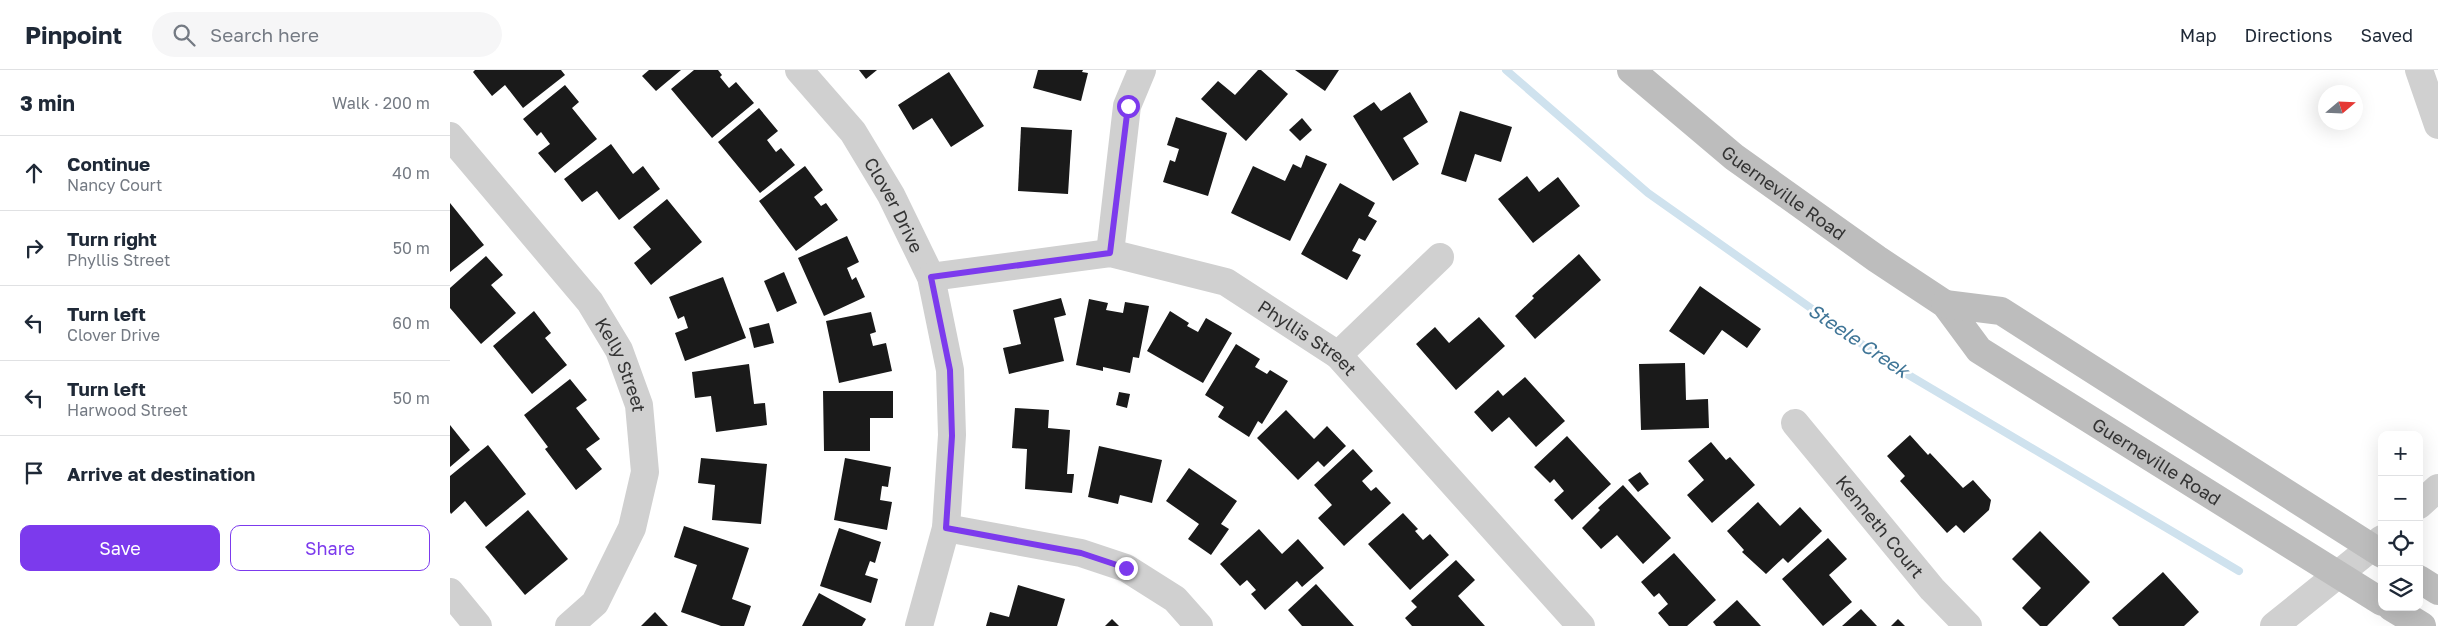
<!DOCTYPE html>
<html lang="en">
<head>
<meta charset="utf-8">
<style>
	:root { --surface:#fff; --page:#f6f6f7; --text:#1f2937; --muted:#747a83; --line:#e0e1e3; --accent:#7c3aed }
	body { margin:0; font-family:"Golos Text",sans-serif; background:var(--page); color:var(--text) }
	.controls { position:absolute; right:15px; bottom:15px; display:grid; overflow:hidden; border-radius:10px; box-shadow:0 5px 20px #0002 }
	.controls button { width:45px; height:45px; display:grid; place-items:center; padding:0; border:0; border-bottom:1px solid var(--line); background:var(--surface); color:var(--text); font:25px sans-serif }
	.compass { position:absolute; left:1868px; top:15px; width:45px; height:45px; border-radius:50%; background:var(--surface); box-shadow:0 5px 20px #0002; rotate:71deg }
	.stop { position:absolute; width:15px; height:15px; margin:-11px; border:4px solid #7c3aed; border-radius:50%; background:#fff }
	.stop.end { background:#7c3aed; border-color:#fff; box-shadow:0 1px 5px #0008 }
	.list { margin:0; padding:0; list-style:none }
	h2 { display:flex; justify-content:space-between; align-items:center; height:65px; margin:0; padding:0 20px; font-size:21px }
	h2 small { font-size:16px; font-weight:400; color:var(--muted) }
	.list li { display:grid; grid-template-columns:32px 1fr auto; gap:15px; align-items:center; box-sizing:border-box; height:75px; padding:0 20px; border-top:1px solid var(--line) }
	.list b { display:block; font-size:19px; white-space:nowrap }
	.list p { margin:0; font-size:16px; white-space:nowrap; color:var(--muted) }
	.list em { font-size:16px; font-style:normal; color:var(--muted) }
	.actions { display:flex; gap:10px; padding:15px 20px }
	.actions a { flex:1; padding:11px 0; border:1px solid var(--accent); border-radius:10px; text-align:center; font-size:18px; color:var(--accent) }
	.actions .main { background:var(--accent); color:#fff }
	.icon { flex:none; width:28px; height:28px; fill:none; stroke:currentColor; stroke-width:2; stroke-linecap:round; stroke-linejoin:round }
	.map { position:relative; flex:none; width:1988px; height:556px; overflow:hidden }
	header { display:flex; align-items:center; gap:30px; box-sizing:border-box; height:70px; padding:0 25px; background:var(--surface); border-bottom:1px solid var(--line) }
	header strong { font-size:24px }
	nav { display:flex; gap:28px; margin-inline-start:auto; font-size:18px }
	.search { width:350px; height:45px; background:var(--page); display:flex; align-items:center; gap:12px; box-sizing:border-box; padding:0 18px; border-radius:28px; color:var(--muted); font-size:19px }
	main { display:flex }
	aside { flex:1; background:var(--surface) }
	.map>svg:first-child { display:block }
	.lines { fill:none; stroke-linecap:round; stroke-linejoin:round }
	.stream { stroke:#cfe2ee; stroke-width:8 }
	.building { fill:#1a1a1a }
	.minor { stroke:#d0d0d0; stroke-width:28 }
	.secondary { stroke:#bdbdbd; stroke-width:28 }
	.route { stroke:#7c3aed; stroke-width:6 }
	.labels { text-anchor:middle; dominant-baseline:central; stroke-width:5; stroke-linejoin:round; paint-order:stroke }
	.street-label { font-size:18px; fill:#333; stroke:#fff }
	.water-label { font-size:19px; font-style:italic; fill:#3f7597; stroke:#fff }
</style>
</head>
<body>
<header>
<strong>Pinpoint</strong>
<div class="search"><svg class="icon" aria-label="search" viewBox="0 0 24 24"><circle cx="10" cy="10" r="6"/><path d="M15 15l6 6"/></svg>Search here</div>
<nav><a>Map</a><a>Directions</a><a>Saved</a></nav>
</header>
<main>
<aside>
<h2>3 min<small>Walk · 200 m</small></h2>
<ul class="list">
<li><svg class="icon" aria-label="ahead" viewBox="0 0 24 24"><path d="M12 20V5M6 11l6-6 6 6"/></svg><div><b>Continue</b><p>Nancy Court</p></div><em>40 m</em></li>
<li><svg class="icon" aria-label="right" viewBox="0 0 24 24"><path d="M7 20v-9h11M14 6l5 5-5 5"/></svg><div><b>Turn right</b><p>Phyllis Street</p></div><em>50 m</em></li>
<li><svg class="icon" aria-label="left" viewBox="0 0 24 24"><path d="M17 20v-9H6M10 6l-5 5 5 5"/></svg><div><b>Turn left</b><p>Clover Drive</p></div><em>60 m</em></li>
<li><svg class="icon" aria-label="left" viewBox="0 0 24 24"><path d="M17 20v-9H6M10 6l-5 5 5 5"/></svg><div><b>Turn left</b><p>Harwood Street</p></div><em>50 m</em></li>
<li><svg class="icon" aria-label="arrive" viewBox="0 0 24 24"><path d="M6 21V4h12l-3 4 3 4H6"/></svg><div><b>Arrive at destination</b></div></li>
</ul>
<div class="actions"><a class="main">Save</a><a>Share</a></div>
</aside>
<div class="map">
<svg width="1988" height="556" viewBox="0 0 1988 556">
	<rect width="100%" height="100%" fill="#fff"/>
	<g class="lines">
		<polyline class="stream" points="1056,0 1198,123 1440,294 1789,501"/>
	</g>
	<g class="building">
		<polygon points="25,0 111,0 115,5 73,38 55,15 42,26 23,2"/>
		<polygon points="199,0 231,0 206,21 192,6"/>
		<polygon points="244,0 268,0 272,5 270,7 279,18 286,12 304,33 262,68 221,19"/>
		<polygon points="409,0 427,0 416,9"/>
		<polygon points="588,0 633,0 632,2 638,3 631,31 583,18"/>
		<polygon points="808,0 811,0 838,24 796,71 751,29 768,11 785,25"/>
		<polygon points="845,0 889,0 875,21"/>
		<polygon points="499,2 534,56 501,77 482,48 463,60 448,35"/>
		<polygon points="115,15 129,32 122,38 147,69 105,103 88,83 100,74 91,62 87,66 73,49"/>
		<polygon points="960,22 978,52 953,68 969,94 943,111 903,46 924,32 931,41"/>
		<polygon points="309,38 328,61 317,70 326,82 331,78 345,95 310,123 268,72"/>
		<polygon points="1010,41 1062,57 1051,92 1025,84 1016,112 991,104"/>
		<polygon points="726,47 777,63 758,126 713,112 720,90 725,92 729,79 717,75"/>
		<polygon points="852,48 862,60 850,71 839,60"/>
		<polygon points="571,57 622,60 618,124 568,121"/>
		<polygon points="161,74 183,104 193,96 210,119 169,150 147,121 132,132 114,109"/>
		<polygon points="856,85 877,94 840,171 781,143 803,96 835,111 843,94 851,98"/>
		<polygon points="355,96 373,120 364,127 371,136 376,133 388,150 346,181 309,131"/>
		<polygon points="1077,106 1089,122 1108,107 1130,136 1083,173 1048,129"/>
		<polygon points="890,113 925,133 918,146 927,151 915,171 909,168 902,181 911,185 897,210 851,184"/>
		<polygon points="217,129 252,172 201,215 184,193 201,179 183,157"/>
		<polygon points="0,133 34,175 0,202"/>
		<polygon points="397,166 409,192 397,198 402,210 406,207 415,227 374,246 348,188"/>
		<polygon points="1129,184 1151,210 1085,269 1065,246 1084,228 1082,226"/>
		<polygon points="36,186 53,205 41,215 66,243 31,274 0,238 0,218"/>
		<polygon points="334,202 347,233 327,242 314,211"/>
		<polygon points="273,207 296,268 235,291 225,263 238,258 234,246 228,249 219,227"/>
		<polygon points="1250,216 1311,259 1297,278 1272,260 1254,285 1219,261"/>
		<polygon points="611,228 616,245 604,248 614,291 559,304 553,278 571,274 563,240"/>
		<polygon points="639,229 658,233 656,240 673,243 675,232 699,236 689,288 683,287 680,303 653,297 653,301 626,295"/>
		<polygon points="84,241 101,263 95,268 117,295 82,324 43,276"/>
		<polygon points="720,241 739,253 737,256 748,262 756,248 782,263 753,313 697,281"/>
		<polygon points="421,242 426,262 420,264 423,276 436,273 442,301 389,313 376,251"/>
		<polygon points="1029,247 1055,276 1006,320 966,274 985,257 999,273"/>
		<polygon points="319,253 324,273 304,278 299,258"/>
		<polygon points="786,274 810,289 805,297 817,304 820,300 838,311 812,354 808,351 799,367 768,347 774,337 755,325"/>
		<polygon points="1235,293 1236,330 1258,329 1259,358 1191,360 1189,294"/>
		<polygon points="299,294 304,334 315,333 317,355 266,362 261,326 245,328 242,302"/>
		<polygon points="1075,307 1115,351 1086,377 1059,347 1042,362 1024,342 1048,320 1053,326"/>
		<polygon points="120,309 137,330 126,338 150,369 136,379 152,399 126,420 95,379 98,377 74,345"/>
		<polygon points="373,321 443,321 443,348 420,348 420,381 374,381"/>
		<polygon points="669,322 680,324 677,338 666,335"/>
		<polygon points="565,338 599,340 598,358 620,360 617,404 624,404 622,423 575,419 577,379 562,378"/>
		<polygon points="836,340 864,369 877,356 896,376 874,397 868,391 848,410 807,368"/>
		<polygon points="0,355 20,380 0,397"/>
		<polygon points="1460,365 1478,385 1480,383 1513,418 1523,410 1541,430 1539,440 1514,463 1506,455 1497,463 1450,411 1455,406 1437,386"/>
		<polygon points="1117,366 1161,414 1122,450 1104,430 1114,421 1104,409 1100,413 1084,397"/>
		<polygon points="1261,372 1276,390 1280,387 1305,415 1262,453 1237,425 1254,410 1238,391"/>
		<polygon points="38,375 76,424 36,457 15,431 1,444 0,442 0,406"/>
		<polygon points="649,376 712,390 702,433 670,425 668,434 638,427"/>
		<polygon points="903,379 923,401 912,411 921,421 926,417 941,433 894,476 868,448 882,435 864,415"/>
		<polygon points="251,388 317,394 311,454 262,450 265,415 248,413"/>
		<polygon points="395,388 441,397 438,417 432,416 430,430 442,432 437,460 384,450"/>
		<polygon points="739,398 787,431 771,454 779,459 761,485 738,469 749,454 716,431"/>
		<polygon points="1190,402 1199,414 1188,422 1178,410"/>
		<polygon points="1173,415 1221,468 1193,494 1167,465 1151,479 1132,458 1150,440 1148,438"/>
		<polygon points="1308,432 1330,456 1350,437 1372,461 1338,493 1333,488 1316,504 1292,482 1294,480 1277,461"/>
		<polygon points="78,440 118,489 75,525 35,477"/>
		<polygon points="953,443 968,459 965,461 973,470 980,464 999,485 960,520 918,474"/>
		<polygon points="234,456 299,478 282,529 301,536 294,556 271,556 231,542 247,495 224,487"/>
		<polygon points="389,458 431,472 425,493 420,491 415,505 428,509 421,533 370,516"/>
		<polygon points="809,459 832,484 848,469 874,498 852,517 847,511 815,540 801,524 806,520 797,510 790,516 770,494"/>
		<polygon points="1590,461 1640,512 1597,556 1590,556 1572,538 1591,518 1562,489"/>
		<polygon points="1378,468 1397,489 1379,505 1402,532 1373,556 1332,509"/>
		<polygon points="1224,483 1266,530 1237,556 1219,556 1208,543 1218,534 1209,523 1204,527 1191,512"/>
		<polygon points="1006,490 1025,510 1008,526 1035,556 962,556 955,548 967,537 961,531"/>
		<polygon points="1713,502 1749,542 1734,556 1669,556 1662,548"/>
		<polygon points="866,514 904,556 852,556 838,540"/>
		<polygon points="568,515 615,529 607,556 536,556 540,542 559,547"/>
		<polygon points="369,523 416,549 412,556 352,556"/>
		<polygon points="1287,530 1311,556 1266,556 1263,552"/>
		<polygon points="1411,539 1427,556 1392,556"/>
		<polygon points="205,542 218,556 191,556"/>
		<polygon points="662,549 669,556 655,556"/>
		<polygon points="1448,549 1455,556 1441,556"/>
	</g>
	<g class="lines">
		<g class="minor">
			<path id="s1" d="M349 0 403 62 441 125 481 207 500 300 502 365 496 458 469 556"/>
			<polyline points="1969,0 1988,55"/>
			<path id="s2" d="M0 66 140 232 169 280 189 335 195 402 182 458 145 533 119 556"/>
			<polyline points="660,183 677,36 692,0"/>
			<path id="s3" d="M481 207 660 183 776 212 888 285 1131 556"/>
			<polyline points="888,285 990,187"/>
			<path id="s4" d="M1345 353 1482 519 1518 556"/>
			<polyline points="1969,435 1988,418"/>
			<polyline points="496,458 631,483 676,498 725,529 749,556"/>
			<polyline points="0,522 28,556"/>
			<polyline points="1824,556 1932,469"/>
		</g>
		<g class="secondary">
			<path id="s5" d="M1181 0 1284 87 1427 189 1495 234 1529 280 1932 532"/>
			<polyline points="1495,234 1551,241 1932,484"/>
			<polyline points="1969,509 1988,521"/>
			<polyline points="1941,537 1972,556"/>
		</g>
	</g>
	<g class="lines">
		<polyline class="route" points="676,498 631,483 496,458 502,366 500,300 481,207 660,183 678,36"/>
	</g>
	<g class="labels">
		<g class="street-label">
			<text stroke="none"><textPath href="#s5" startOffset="196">Guerneville Road</textPath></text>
			<text stroke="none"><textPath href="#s1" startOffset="166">Clover Drive</textPath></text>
			<text stroke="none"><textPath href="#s3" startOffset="399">Phyllis Street</textPath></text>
			<text stroke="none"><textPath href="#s2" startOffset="288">Kelly Street</textPath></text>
			<text stroke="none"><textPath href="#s5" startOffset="659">Guerneville Road</textPath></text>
			<text stroke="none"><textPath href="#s4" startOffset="134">Kenneth Court</textPath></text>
		</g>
		<g class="water-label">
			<text transform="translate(1409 270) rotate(34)">Steele Creek</text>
		</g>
	</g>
</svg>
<div class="controls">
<button>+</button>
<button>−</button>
<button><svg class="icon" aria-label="locate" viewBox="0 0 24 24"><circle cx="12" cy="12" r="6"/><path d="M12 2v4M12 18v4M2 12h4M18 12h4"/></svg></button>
<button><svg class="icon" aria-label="layers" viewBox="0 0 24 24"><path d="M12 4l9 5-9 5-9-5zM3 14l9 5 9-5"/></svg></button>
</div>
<svg class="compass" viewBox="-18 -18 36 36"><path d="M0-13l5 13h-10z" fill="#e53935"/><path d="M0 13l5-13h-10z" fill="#747a83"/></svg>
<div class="stop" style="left:678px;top:36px"></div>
<div class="stop end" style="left:676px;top:498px"></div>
</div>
</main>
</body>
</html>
